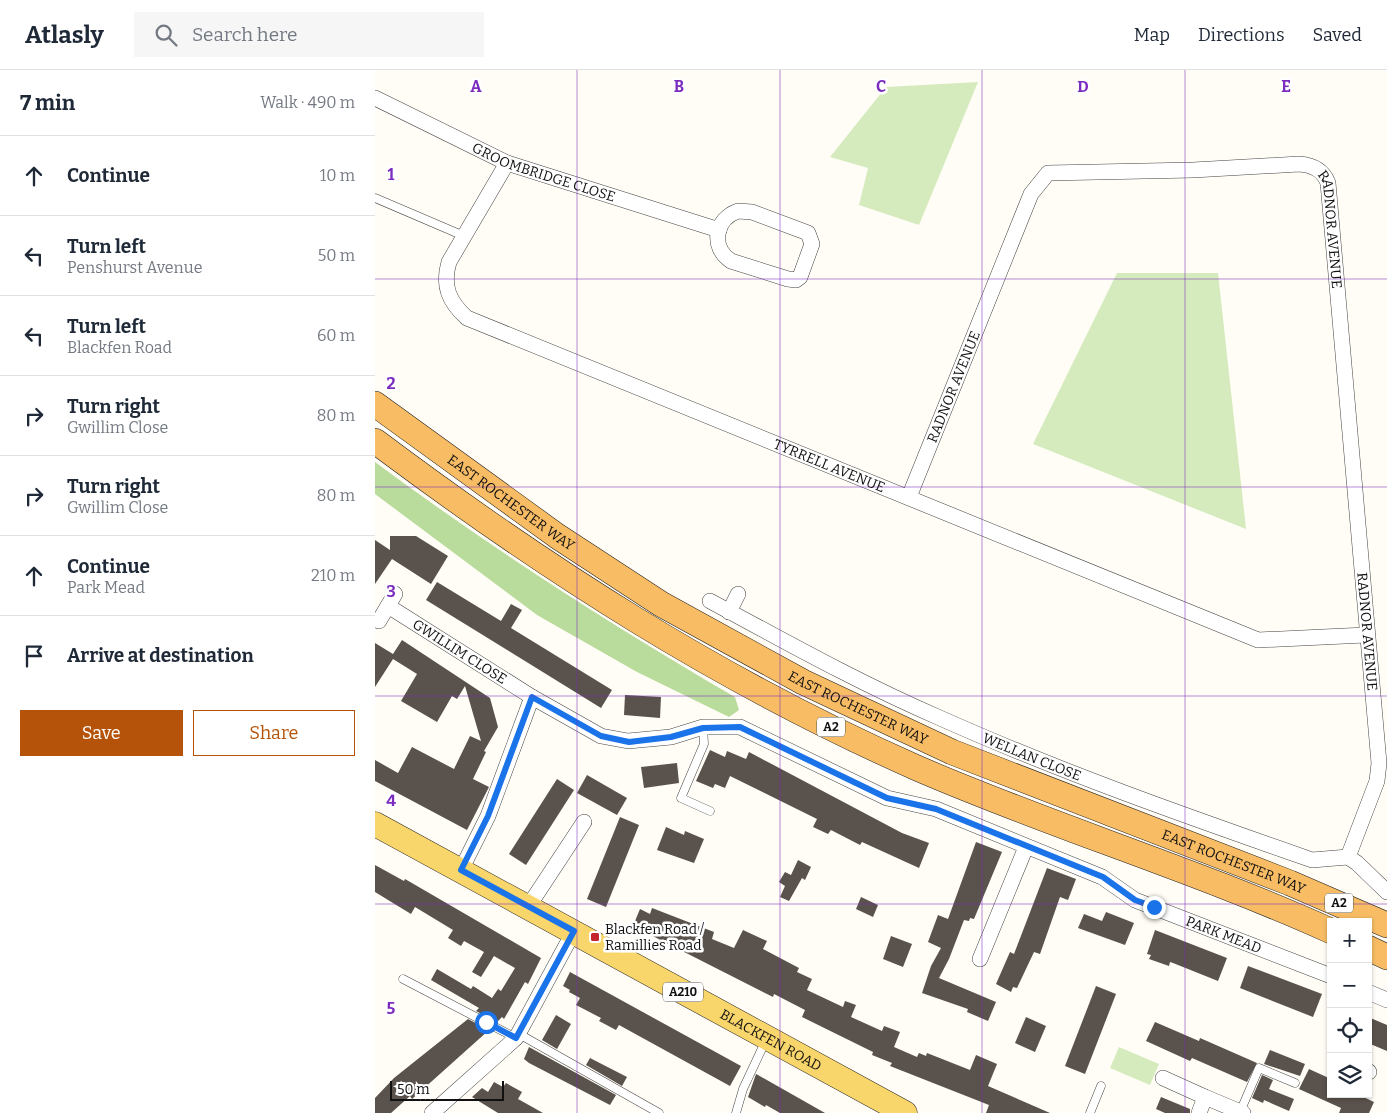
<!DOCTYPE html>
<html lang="en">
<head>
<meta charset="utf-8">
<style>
	:root { --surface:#fff; --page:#f6f6f7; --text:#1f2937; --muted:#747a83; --line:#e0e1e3; --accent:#b45309 }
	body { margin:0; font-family:Bitter,serif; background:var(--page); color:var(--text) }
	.controls { position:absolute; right:15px; bottom:15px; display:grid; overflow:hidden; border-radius:0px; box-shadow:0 1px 4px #0004 }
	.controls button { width:45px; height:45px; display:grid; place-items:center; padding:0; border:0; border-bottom:1px solid var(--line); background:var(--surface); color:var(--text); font:25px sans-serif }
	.scale { position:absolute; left:15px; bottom:12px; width:114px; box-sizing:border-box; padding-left:5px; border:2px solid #111; border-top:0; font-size:14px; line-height:18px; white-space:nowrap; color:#111; -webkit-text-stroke:4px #fff; paint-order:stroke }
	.stop { position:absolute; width:15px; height:15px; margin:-11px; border:4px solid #1a73e8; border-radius:50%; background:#fff }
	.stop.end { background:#1a73e8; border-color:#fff; box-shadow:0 1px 5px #0008 }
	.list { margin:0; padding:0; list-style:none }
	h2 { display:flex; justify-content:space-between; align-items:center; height:65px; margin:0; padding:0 20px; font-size:21px }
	h2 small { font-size:16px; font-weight:400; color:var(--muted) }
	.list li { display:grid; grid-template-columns:32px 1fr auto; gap:15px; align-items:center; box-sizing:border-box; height:80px; padding:0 20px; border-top:1px solid var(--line) }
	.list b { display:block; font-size:19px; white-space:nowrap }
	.list p { margin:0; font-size:16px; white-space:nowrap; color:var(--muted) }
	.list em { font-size:16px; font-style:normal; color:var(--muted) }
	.actions { display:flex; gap:10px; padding:15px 20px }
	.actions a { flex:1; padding:11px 0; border:1px solid var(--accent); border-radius:0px; text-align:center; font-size:18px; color:var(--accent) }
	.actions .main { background:var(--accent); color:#fff }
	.icon { flex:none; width:28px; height:28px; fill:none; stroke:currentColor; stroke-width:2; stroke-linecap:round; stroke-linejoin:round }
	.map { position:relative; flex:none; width:1012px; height:1043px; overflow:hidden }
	header { display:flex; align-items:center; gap:30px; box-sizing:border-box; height:70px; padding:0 25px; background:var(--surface); border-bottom:1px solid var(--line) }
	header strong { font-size:24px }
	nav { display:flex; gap:28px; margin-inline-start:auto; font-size:18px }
	.search { width:350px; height:45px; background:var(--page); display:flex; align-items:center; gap:12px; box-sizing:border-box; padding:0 18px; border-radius:0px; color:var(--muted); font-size:19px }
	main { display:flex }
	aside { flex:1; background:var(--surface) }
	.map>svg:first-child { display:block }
	.green { fill:#d5ebbd }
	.forest { fill:#b9dc9c }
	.building { fill:#5a524d }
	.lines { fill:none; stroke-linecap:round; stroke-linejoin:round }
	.service-casing { stroke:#444; stroke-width:9 }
	.minor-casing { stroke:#444; stroke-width:16 }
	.primary-casing { stroke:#222; stroke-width:25 }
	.trunk-casing { stroke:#222; stroke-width:26 }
	.service { stroke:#fff; stroke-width:8 }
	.minor { stroke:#fff; stroke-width:15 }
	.primary { stroke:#f9d66b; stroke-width:24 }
	.trunk { stroke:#f7bc64; stroke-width:25 }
	.route { stroke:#1a73e8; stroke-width:6 }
	.grid { fill:none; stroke:#7b2cbf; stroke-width:1; stroke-opacity:0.55 }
	.poi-dot { fill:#c4262e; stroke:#fff; stroke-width:2 }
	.labels { text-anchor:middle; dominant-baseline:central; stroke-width:5; stroke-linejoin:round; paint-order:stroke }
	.shield { fill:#fff; stroke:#585858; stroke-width:1 }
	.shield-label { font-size:12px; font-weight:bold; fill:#111 }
	.street-label { font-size:14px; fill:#111; stroke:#fff }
	.poi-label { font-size:14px; fill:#111; stroke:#fff; text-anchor:start }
	.grid-label { font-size:16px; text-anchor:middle; font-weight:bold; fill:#7b2cbf; stroke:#fff; stroke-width:5; stroke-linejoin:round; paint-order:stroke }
</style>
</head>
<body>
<header>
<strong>Atlasly</strong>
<div class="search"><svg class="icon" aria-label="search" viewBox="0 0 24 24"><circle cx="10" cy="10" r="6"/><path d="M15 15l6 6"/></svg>Search here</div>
<nav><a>Map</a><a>Directions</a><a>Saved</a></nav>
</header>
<main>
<aside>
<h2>7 min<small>Walk · 490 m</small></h2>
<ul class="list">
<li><svg class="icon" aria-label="ahead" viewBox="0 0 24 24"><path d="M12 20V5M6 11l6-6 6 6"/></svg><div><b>Continue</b></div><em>10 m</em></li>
<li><svg class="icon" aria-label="left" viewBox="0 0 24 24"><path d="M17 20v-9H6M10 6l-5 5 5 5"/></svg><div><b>Turn left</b><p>Penshurst Avenue</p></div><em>50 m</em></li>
<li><svg class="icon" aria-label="left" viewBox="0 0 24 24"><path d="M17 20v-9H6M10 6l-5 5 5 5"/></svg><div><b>Turn left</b><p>Blackfen Road</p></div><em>60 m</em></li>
<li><svg class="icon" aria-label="right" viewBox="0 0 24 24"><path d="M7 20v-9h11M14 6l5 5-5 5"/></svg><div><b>Turn right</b><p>Gwillim Close</p></div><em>80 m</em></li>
<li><svg class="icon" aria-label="right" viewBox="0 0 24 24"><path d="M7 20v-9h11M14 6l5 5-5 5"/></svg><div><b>Turn right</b><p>Gwillim Close</p></div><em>80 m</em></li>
<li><svg class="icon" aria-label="ahead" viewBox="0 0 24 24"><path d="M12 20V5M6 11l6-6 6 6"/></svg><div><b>Continue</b><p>Park Mead</p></div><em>210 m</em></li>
<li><svg class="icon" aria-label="arrive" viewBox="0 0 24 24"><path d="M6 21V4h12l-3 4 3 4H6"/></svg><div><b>Arrive at destination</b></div></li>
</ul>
<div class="actions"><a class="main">Save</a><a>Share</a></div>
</aside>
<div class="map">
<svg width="1012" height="1043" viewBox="0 0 1012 1043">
	<rect width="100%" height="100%" fill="#fffdf5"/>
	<g class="green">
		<polygon points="603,12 544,155 484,135 493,98 455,87 511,17"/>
		<polygon points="742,203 843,203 871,459 658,374"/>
		<polygon points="744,977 784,994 775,1015 735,998"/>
	</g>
	<path class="forest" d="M0 392C116 478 236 555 360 627L364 640 354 647 262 602 162 545 0 424Z"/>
	<g class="building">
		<polygon points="15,466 41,466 73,486 56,514 17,489 0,514 0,470 15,480"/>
		<polygon points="62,512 126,551 136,534 147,540 136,558 237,620 226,638 51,530"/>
		<polygon points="27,570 115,628 123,657 109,681 111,682 98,709 114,717 92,760 0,711 0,690 23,703 37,677 79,699 95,666 106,671 90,616 82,629 77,626 62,652 26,631 42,604 18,589 0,617 0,573 18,584"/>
		<polygon points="250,625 286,627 285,648 249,645"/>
		<polygon points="335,680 350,687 352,681 371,689 374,682 527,763 554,773 544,798 487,772 485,775 456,760 453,764 438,757 442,749 355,706 350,718 340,714 338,718 321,711"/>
		<polygon points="302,693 304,713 269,718 266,697"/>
		<polygon points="212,705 252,728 242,745 202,723"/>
		<polygon points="182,709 199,720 151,795 134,784"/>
		<polygon points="245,747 264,755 231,837 212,829"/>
		<polygon points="291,757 309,765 310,761 329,769 319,793 282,780"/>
		<polygon points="601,772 627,782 599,849 595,848 594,851 589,850 574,889 564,908 621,932 613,951 592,942 593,939 547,923 556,896 566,878 553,872 563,845 573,849"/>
		<polygon points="423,790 436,797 430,810 427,808 414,831 405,827 410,816 404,812 410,802 416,805"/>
		<polygon points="0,795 29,811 30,809 166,888 153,914 150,912 129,949 127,947 122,952 101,941 104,938 56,910 62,899 96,919 98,916 117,928 123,919 126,921 140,898 119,886 106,907 97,902 109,882 89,871 86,876 73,868 78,860 40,837 36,844 0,822"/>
		<polygon points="672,798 701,809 693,830 685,827 665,884 659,882 642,918 638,917 636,922 621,914 635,882 639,884"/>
		<polygon points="486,827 503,835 498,847 481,839"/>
		<polygon points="277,838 339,862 337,869 359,878 368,860 392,871 388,879 424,898 422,902 437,909 432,920 468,937 470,931 481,935 476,947 507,961 509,956 525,962 519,977 542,987 544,983 551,986 552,983 595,1000 601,985 622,994 613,1016 675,1043 611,1043 614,1035 515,996 517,993 497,985 498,982 427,947 430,940 399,924 398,927 258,856 265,839 275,844"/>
		<polygon points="731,842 759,853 750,875 703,858 709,844 727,851"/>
		<polygon points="780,860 852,888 843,911 798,893 795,892 794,896 774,889 776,885 772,884"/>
		<polygon points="516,866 537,874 528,897 508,889"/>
		<polygon points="873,896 947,924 938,947 865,918"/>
		<polygon points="195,902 366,996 355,1016 244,955 241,960 224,951 226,948 201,935 205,928 194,922 195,920 188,916"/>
		<polygon points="721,916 741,924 710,1004 690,996"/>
		<polygon points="181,945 196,954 182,979 167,970"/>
		<polygon points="651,947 671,956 660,982 640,973"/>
		<polygon points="993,947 1012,955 1012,981 993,973"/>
		<polygon points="93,949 114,960 37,1029 35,1026 16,1043 0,1043 0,1028 19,1008"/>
		<polygon points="780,952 824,971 825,968 882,993 872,1012 817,988 815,991 771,971"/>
		<polygon points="154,977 241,1025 235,1035 154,993 149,989"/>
		<polygon points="895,980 930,994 925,1006 889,994"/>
		<polygon points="215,988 252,1007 247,1016 211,995"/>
		<polygon points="934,999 956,1009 956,1024 982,1024 999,1032 994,1043 964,1043 966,1038 924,1019"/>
		<polygon points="381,1004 383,1005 450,1043 405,1043 391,1035 390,1037 373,1027"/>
		<polygon points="887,1005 898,1010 894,1019 919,1029 914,1041 889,1030 888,1033 877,1028"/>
		<polygon points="119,1012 128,1017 131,1013 147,1022 143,1029 168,1043 123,1043 97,1027 107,1018 113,1022"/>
		<polygon points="786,1027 815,1039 815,1043 790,1043 781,1039"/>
	</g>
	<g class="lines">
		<g class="service-casing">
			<g id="service">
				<polyline points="0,128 89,166"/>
				<polyline points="328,657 329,674 306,728 335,741"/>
				<polyline points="28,909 141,968"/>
				<polyline points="144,964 284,1043"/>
				<polyline points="865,1042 884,998 920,1013"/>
				<polyline points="361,1043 368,1019 391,970"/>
				<polyline points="715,1043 726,1016"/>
			</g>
		</g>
		<g class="minor-casing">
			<g id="minor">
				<path id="s1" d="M0 28 132 93 344 160"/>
				<path id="s2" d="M132 93 74 192C67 216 74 232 92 248L883 570 991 565"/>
				<path d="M363 141 377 142 433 163 437 174 425 207 421 210 413 209 356 191C335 177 340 149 363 141Z"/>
				<path id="s3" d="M534 427 656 124 673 103 818 100 924 94C938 95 948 100 953 113L1004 693 1002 711 973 787"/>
				<path id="s4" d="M335 531C411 572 486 614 565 648 686 702 811 746 937 790L973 787 982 793 1012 822"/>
				<path id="s5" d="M13 536 157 627 226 666 253 671 296 667 328 657H365L512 728 561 739 727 807 760 830 956 906"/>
				<polyline points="354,542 363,524"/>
				<polyline points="4,551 20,524"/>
				<polyline points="86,800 113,746 157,627"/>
				<polyline points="153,837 209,752"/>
				<polyline points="605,889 651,777"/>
				<polyline points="993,922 1012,930"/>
				<polyline points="993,1001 994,1002"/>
				<polyline points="788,1008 830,1027 824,1043"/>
				<polyline points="830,1027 868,1043"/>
				<polyline points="57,1043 141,968 199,861"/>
			</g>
		</g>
		<g class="primary-casing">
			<g id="primary">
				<path id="s6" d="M0 754 530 1043"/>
			</g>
		</g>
		<g class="trunk-casing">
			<g id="trunk">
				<path id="s7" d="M0 334 182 466 286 534 428 612 577 682 915 813 1012 855"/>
				<path d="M0 371C172 500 345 611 542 698 678 757 821 800 956 861"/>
				<polyline points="993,878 1012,887"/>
			</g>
		</g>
		<use href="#service" class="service"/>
		<use href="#minor" class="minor"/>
		<use href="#primary" class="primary"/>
		<use href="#trunk" class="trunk"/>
	</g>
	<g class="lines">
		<polyline class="route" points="111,952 141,968 199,861 86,800 113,746 157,627 226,666 254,672 296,667 328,658 365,657 512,728 561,739 728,807 760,830 779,837"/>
	</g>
	<path class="grid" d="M202 0V1043M405 0V1043M607 0V1043M810 0V1043M0 209H1012M0 417H1012M0 626H1012M0 834H1012"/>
	<rect class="poi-dot" x="215" y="862" width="10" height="10" rx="2.5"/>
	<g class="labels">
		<g class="shield">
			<rect x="442" y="647.5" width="28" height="19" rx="4"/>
			<rect x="950" y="823.5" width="28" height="19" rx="4"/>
			<rect x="288" y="912.5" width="40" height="19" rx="4"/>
		</g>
		<g class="shield-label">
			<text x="456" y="657">A2</text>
			<text x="964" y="833">A2</text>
			<text x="308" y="922">A210</text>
		</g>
		<g class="street-label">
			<text stroke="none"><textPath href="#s1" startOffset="185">GROOMBRIDGE CLOSE</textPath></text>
			<text stroke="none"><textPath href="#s3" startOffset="688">RADNOR AVENUE</textPath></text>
			<text stroke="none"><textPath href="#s3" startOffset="119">RADNOR AVENUE</textPath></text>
			<text stroke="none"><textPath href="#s2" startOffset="569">TYRRELL AVENUE</textPath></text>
			<text stroke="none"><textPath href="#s7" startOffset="168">EAST ROCHESTER WAY</textPath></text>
			<text stroke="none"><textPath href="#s3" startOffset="1092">RADNOR AVENUE</textPath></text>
			<text stroke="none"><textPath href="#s5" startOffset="85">GWILLIM CLOSE</textPath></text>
			<text stroke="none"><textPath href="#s7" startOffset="572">EAST ROCHESTER WAY</textPath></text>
			<text stroke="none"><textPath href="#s4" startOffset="358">WELLAN CLOSE</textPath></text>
			<text stroke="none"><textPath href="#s7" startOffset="978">EAST ROCHESTER WAY</textPath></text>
			<text stroke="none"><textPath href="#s5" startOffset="919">PARK MEAD</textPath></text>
			<text stroke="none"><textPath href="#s6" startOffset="451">BLACKFEN ROAD</textPath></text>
		</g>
		<g class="poi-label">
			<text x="230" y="859">Blackfen Road /<tspan x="230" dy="16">Ramillies Road</tspan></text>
		</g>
	</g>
	<g class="grid-label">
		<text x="101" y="22">A</text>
		<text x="304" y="22">B</text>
		<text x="506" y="22">C</text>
		<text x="708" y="22">D</text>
		<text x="911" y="22">E</text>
		<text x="16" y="110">1</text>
		<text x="16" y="319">2</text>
		<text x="16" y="527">3</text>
		<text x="16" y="736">4</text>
		<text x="16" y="944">5</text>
	</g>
</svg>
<div class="controls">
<button>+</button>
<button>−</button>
<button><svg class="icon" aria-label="locate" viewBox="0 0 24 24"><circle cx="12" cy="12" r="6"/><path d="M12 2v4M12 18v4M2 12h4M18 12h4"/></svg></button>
<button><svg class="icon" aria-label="layers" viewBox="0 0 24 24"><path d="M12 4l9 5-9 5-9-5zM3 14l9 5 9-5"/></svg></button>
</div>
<div class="scale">50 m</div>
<div class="stop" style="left:111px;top:952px"></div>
<div class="stop end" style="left:779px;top:837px"></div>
</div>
</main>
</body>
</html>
